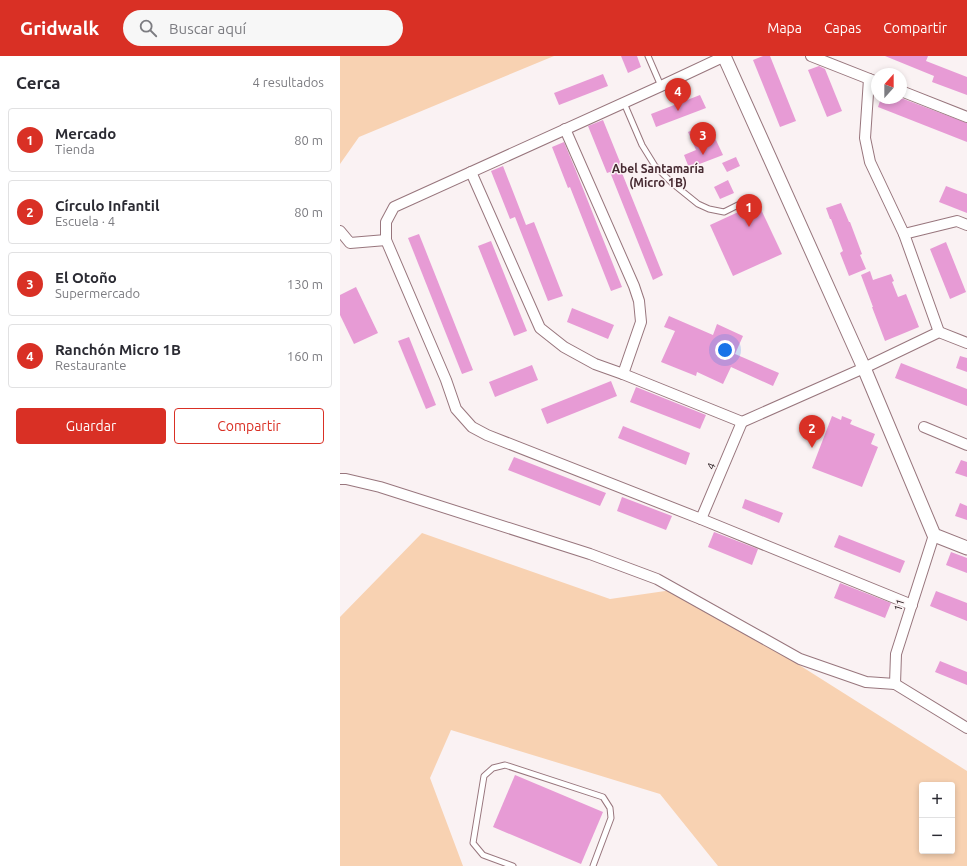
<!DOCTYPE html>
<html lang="es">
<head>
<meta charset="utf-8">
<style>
	:root { --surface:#fff; --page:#f7f7f7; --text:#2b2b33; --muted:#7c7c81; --line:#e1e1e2; --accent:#d93025 }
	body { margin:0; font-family:Ubuntu,sans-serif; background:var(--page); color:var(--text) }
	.controls { position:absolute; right:12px; bottom:12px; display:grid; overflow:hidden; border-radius:4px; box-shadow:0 2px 6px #0003 }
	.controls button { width:36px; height:36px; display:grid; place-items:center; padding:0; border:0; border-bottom:1px solid var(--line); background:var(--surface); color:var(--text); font:20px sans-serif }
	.compass { position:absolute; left:531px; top:12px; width:36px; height:36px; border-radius:50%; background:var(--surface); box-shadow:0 2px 6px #0003; rotate:21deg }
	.you { position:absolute; left:385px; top:294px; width:14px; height:14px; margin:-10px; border:3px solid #fff; border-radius:50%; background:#1a73e8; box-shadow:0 0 0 6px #1a73e833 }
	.badge { display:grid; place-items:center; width:26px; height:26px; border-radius:50%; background:var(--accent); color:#fff; font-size:13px; font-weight:700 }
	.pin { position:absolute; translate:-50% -33px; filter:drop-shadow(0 1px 2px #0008) }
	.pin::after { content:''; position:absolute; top:21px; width:14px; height:12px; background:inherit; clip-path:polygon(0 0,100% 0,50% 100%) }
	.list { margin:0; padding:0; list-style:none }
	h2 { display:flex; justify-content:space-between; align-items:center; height:52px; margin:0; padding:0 16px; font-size:17px }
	h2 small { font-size:13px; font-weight:400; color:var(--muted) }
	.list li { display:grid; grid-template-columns:26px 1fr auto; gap:12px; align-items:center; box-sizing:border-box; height:64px; margin:0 8px 8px; padding:0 8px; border:1px solid var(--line); border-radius:4px }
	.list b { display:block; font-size:15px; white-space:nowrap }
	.list p { margin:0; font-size:13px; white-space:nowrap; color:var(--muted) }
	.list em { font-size:13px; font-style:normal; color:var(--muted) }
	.actions { display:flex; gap:8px; padding:12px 16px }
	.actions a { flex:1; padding:9px 0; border:1px solid var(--accent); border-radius:4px; text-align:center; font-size:14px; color:var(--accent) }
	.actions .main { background:var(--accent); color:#fff }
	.icon { flex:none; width:22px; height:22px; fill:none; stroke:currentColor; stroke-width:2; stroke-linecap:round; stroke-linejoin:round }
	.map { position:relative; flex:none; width:627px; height:810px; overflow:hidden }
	header { display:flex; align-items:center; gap:24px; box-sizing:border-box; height:56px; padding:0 20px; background:var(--accent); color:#fff }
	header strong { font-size:19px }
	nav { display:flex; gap:22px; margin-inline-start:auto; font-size:14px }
	.search { width:280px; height:36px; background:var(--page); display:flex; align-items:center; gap:10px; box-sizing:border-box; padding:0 14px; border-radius:22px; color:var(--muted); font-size:15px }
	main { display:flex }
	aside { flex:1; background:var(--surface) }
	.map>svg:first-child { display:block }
	.green { fill:#f8d2b2; fill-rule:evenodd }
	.building { fill:#e79bd5 }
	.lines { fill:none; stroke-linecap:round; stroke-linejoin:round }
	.service-casing { stroke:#98767d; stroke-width:7 }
	.minor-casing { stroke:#98767d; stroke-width:12 }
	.tertiary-casing { stroke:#98767d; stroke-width:15 }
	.service { stroke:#fff; stroke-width:5 }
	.minor { stroke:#fff; stroke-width:10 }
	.tertiary { stroke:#fff; stroke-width:13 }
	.labels { text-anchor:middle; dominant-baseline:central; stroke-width:3; stroke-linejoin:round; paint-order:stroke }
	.street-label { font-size:11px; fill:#221518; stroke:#faf2f3 }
	.neighbourhood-label { font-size:12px; font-weight:bold; fill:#472b32; stroke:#faf2f3 }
</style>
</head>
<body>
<header>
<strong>Gridwalk</strong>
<div class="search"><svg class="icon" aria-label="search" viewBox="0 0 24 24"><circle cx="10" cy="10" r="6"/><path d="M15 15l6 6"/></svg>Buscar aquí</div>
<nav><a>Mapa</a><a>Capas</a><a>Compartir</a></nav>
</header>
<main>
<aside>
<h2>Cerca<small>4 resultados</small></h2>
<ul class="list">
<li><span class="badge">1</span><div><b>Mercado</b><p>Tienda</p></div><em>80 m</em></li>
<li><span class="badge">2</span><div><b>Círculo Infantil</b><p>Escuela · 4</p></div><em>80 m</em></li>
<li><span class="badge">3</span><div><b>El Otoño</b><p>Supermercado</p></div><em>130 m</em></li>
<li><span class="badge">4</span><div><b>Ranchón Micro 1B</b><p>Restaurante</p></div><em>160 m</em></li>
</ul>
<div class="actions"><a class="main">Guardar</a><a>Compartir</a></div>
</aside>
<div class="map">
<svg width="627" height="810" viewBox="0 0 627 810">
	<rect width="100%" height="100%" fill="#faf2f3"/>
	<g class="green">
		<polygon points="0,0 214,0 19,81 0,108"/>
		<path d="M82 477 270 543 339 533 627 715V810H378L320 738 111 674 90 722 123 810H0V561ZM582 729H612V795H582Z"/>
	</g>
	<g class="building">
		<polygon points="281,0 297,0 301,11 288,17"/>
		<polygon points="423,0 430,0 456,65 440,71 413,4"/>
		<polygon points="545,0 588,0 586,5 627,21 627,39 592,26 594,20"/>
		<polygon points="479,10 485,13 502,55 487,61 468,14"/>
		<polygon points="263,18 268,30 219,49 214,37"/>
		<polygon points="360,39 366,52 316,71 311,58"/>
		<polygon points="541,42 561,42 627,67 627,86 538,51"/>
		<polygon points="263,64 282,111 280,112 323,219 313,224 270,116 267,117 248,70"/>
		<polygon points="368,67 383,99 349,112 344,99 356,94 348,76"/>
		<polygon points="224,86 236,115 282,231 271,235 230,131 228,132 212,91"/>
		<polygon points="396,101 400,110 387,116 382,107"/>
		<polygon points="163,110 186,169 194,166 223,240 208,245 175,161 170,163 151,115"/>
		<polygon points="388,124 394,137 380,143 374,131"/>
		<polygon points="606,130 627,138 627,157 599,146"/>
		<polygon points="418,147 442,198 393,220 370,169"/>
		<polygon points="501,147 509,166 510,166 522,198 520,199 526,213 509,220 500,197 503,195 491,163 490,163 486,152"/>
		<polygon points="79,178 133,314 122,318 68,182"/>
		<polygon points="151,185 187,275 174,280 138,190"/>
		<polygon points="606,186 626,236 610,243 590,193"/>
		<polygon points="530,215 533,224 551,218 554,225 552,226 558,241 566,238 579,271 545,285 532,251 533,251 521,219"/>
		<polygon points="16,231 38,277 14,288 0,259 0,239"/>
		<polygon points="232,252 274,269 268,283 227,266"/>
		<polygon points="329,260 373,279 377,268 403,280 395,298 439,317 433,330 391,311 383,328 357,316 356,320 321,306 335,275 324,271"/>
		<polygon points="69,281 96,349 86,353 58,285"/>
		<polygon points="620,300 627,302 627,316 616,312"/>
		<polygon points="561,307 627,333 627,350 555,322"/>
		<polygon points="192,309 198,324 155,341 149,326"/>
		<polygon points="271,325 277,340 207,368 201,353"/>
		<polygon points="296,331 366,359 360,373 290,346"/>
		<polygon points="492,360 501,364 502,360 512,364 510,368 535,378 531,388 538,391 522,431 472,412"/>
		<polygon points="283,370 350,397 346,409 278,382"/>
		<polygon points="174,401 266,437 260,450 168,414"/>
		<polygon points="621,404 627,406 627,421 615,417"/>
		<polygon points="282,441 332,460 326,474 277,455"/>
		<polygon points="405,443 443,457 439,467 402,452"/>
		<polygon points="620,447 627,450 627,464 615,460"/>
		<polygon points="374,476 418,493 412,509 368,491"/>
		<polygon points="499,479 565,505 560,517 494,491"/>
		<polygon points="611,496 627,502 627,517 606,509"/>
		<polygon points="500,527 551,547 545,562 494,542"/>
		<polygon points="596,535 627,547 627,565 590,550"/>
		<polygon points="600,605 627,616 627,629 595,616"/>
		<polygon points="175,719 263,756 241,808 153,771"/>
	</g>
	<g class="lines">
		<g class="service-casing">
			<g id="service">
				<polyline points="308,0 321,30"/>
				<polyline points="284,47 302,89 315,110 332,127 358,148 369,153 384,156 410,143"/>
				<polyline points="173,810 143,799 133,787 144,720 153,712 165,709 263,741 270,752 271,762 253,810"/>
			</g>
		</g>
		<g class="minor-casing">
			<g id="minor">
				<polyline points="385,0 321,30 54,151 46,166 46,184 106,324 116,353 132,371 147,379 361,463 572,549"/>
				<polyline points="471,0 537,26"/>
				<polyline points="529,23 525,82 530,106 564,178 599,276"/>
				<polyline points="561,35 627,61"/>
				<polyline points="225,73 294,230 299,245 301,266 283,318"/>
				<polyline points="131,116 200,272 224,291 255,308 283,318 402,366 524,312 599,276 627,287"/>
				<polyline points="0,175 10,187 46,184"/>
				<polyline points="564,178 617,165 627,169"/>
				<polyline points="584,371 627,389"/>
				<polyline points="0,423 6,423 40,431 250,498 317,523 460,603 526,626 555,628 627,672"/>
				<polyline points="361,463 402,366"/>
				<polyline points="555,628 556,598 594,479"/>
			</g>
		</g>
		<g class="tertiary-casing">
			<polyline id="tertiary" points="384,0 524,312 594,479 627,492"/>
		</g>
		<use href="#service" class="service"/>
		<use href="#minor" class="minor"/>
		<use href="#tertiary" class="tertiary"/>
	</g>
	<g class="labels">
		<g class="street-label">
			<text transform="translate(371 410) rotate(-67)">4</text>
			<text transform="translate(559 549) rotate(-73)">11</text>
		</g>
		<g class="neighbourhood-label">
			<text x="318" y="112">Abel Santamaría<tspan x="318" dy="14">(Micro 1B)</tspan></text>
		</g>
	</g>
</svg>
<div class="controls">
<button>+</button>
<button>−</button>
</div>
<svg class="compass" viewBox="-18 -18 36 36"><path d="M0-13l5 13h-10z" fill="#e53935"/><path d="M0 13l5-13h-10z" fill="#7c7c81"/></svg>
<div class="you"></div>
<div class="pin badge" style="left:409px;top:171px">1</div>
<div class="pin badge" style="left:472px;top:392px">2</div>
<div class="pin badge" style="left:363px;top:99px">3</div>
<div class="pin badge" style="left:338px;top:55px">4</div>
</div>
</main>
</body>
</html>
